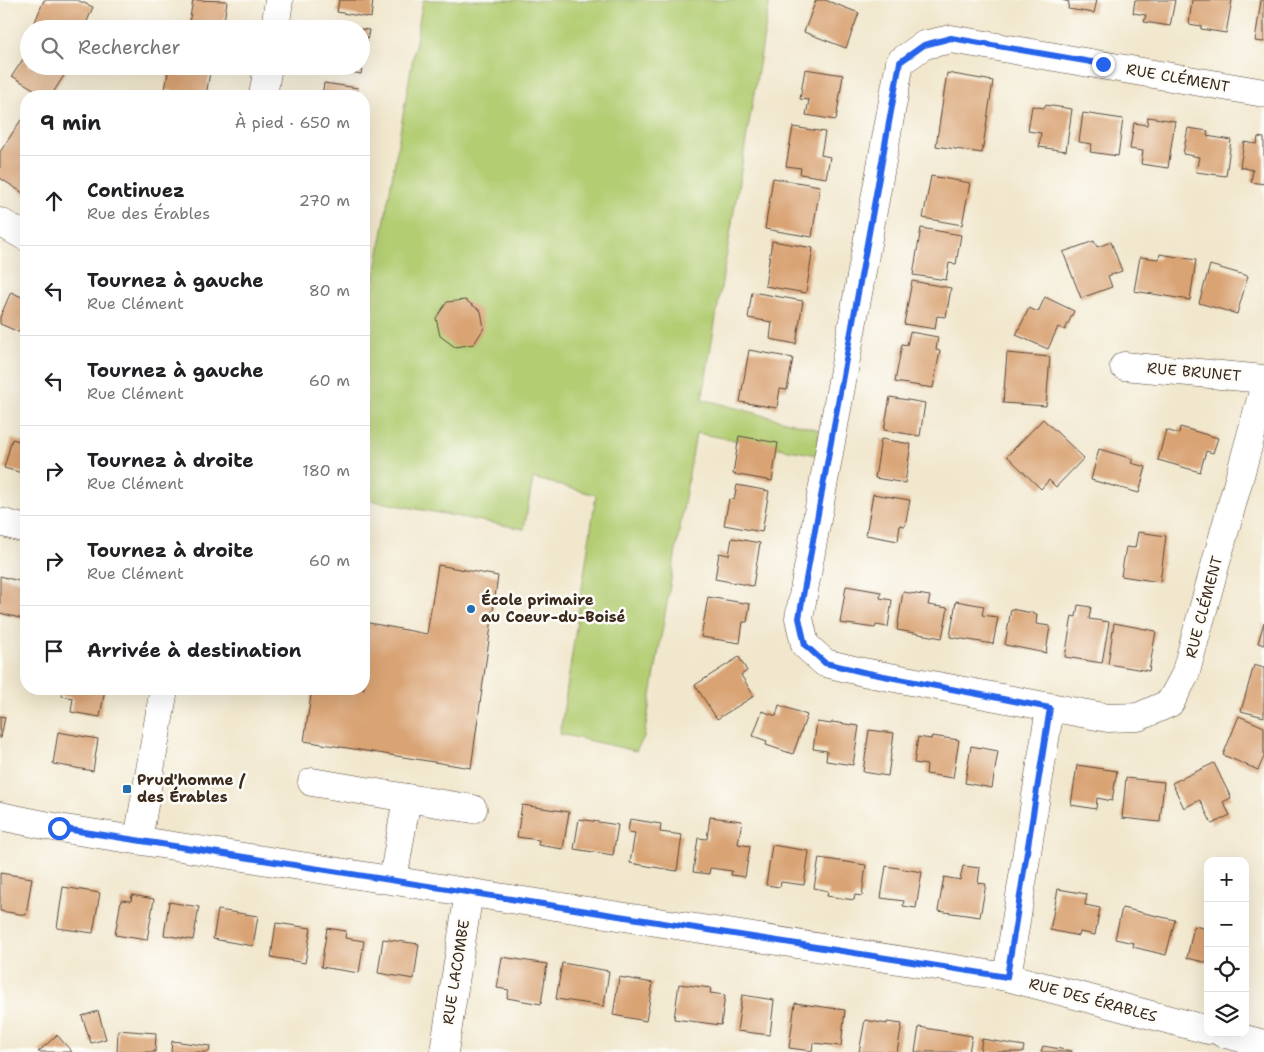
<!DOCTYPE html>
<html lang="fr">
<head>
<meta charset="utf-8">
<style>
	:root { --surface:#fff; --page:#f2f2f2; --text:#202124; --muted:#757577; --line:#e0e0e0 }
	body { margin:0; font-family:"Shantell Sans",sans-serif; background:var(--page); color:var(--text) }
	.controls { position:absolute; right:15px; bottom:15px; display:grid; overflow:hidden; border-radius:10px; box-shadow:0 5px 20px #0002 }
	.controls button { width:45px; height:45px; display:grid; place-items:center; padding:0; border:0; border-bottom:1px solid var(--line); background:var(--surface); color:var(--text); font:25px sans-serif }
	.stop { position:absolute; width:15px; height:15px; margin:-11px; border:4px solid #2563eb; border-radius:50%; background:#fff }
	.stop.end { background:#2563eb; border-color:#fff; box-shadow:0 1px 5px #0008 }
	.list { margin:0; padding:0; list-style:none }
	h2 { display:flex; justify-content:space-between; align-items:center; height:65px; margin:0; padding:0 20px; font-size:21px }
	h2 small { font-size:16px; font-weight:400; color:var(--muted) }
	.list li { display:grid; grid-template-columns:32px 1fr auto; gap:15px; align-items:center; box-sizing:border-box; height:90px; padding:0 20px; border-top:1px solid var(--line) }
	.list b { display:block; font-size:19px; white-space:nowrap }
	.list p { margin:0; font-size:16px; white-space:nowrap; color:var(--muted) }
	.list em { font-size:16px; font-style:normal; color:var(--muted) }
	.icon { flex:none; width:28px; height:28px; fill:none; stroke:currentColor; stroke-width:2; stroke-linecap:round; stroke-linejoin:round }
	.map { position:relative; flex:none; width:1264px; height:1052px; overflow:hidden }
	.search { position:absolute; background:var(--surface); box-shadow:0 5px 20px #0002; left:20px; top:20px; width:350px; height:55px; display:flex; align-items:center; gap:12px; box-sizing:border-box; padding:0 18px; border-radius:28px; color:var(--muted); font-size:19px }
	.panel { position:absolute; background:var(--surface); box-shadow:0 5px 20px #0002; left:20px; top:90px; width:350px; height:605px; border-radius:20px }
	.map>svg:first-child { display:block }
	.green { fill:#b3cd73; stroke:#777c48 }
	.building { fill:#d9a373 }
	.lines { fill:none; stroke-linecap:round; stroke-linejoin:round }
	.minor-casing { stroke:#564638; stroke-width:29 }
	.minor { stroke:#fff; stroke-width:28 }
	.route { stroke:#2563eb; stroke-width:6 }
	.poi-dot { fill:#1f6fb2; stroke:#fdfcf7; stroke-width:2 }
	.labels { text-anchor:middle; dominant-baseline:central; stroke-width:5; stroke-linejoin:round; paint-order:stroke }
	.street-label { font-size:15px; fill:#3b2a1e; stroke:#fdfcf7 }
	.poi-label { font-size:15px; font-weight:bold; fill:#3b2a1e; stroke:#fdfcf7; text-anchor:start }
</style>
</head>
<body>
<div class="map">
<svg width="1264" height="1052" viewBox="0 0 1264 1052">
	<rect width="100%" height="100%" fill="#fdfcf7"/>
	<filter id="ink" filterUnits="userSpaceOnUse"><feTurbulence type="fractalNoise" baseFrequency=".02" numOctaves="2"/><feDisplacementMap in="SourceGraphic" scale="10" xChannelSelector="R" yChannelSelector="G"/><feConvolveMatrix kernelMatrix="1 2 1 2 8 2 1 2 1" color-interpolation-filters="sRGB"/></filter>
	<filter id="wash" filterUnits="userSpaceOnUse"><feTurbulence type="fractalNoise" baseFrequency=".0096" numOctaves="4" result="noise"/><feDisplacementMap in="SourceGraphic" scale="20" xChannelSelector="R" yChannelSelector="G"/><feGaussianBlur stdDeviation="1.12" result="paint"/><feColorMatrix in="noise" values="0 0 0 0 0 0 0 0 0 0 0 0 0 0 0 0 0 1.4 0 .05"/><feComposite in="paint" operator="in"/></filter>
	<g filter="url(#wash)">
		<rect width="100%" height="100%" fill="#f1e7cd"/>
		<polygon class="green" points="423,0 770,0 702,399 819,430 817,455 696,433 644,737 636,751 560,734 596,495 533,478 524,529 364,499 364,339"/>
		<g id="blocks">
			<g class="building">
				<polygon points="44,0 77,0 93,7 84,29 32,29"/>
				<polygon points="193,0 227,1 223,29 188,29"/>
				<polygon points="339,0 373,0 371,18 337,12"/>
				<polygon points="816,0 825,0 859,13 846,48 804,32"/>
				<polygon points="1062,0 1097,0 1094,13 1068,9 1069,2"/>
				<polygon points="1135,0 1175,0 1170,26 1144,22 1146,15 1133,13"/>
				<polygon points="1192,0 1232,0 1226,33 1201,29 1201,26 1189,24"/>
				<polygon points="1261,0 1264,0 1264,42 1255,41"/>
				<polygon points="361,29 369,30 361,74 329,68 329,66 361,66"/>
				<polygon points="29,50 29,66 64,66 68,69 51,96 45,96 12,76"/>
				<polygon points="169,66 211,66 206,96 165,90"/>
				<polygon points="805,69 843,75 836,120 806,115 809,100 800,99"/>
				<polygon points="947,73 993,81 982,153 936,146"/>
				<polygon points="324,83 358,88 356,96 322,96"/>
				<polygon points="1045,105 1072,109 1066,151 1039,147 1041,133 1028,131 1032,106 1045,108"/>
				<polygon points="1083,113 1123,119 1118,156 1090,152 1092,144 1079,142"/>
				<polygon points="1148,117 1175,121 1168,168 1141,164 1143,151 1130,149 1134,123 1147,125"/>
				<polygon points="21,120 26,124 26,195 0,178 0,152"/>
				<polygon points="793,127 825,132 821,155 830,157 826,178 800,174 801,168 786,166"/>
				<polygon points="1188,128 1208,131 1207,136 1231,140 1226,176 1196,172 1199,157 1183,154"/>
				<polygon points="1258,137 1264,138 1264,184 1251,182 1253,170 1240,167 1244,142 1257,144"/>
				<polygon points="931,176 970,183 962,225 923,218"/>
				<polygon points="773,178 820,186 812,237 765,229"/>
				<polygon points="921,228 961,235 956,264 949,263 946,280 913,275"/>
				<polygon points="772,241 813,248 806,293 765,286"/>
				<polygon points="1094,241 1097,247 1111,242 1122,271 1108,276 1112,287 1081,298 1063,252"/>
				<polygon points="1160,254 1196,260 1190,300 1134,291 1140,257 1159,259"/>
				<polygon points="1210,265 1248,276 1237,314 1199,303"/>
				<polygon points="912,281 951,288 946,317 937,316 935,329 904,324"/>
				<polygon points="11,292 26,299 26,335 0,324 0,317"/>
				<polygon points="752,292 803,301 796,344 770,339 772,322 748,318"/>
				<polygon points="1045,297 1074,311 1065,330 1058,327 1048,349 1016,335 1029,308 1038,312"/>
				<polygon points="465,300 481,311 484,328 474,344 455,347 440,336 436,318 447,302"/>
				<polygon points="910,332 938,337 936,350 940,351 933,388 895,382 902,344 907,345"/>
				<polygon points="749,350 793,358 787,390 780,389 777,408 740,402"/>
				<polygon points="1007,353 1050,357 1046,406 1003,403"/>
				<polygon points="890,397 925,403 920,436 884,430"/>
				<polygon points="1043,419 1084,458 1056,487 1049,480 1041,489 1007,456"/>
				<polygon points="1180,427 1218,438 1213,453 1206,451 1200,472 1158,460 1166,430 1179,434"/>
				<polygon points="739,436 778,443 772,481 733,474"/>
				<polygon points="12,439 26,443 26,474 4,468"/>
				<polygon points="881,439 911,444 905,483 875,478"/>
				<polygon points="1099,449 1133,459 1131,463 1146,467 1139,493 1091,480"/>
				<polygon points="737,485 769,491 762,532 724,525 729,499 734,500"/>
				<polygon points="873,494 910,500 905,526 900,525 898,541 866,535"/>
				<polygon points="1138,532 1166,536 1160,582 1121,576 1126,547 1135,548"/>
				<polygon points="732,538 760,543 753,586 715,579 719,553 729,555"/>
				<polygon points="438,565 498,576 471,768 304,741 312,689 364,689 364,622 427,634"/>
				<polygon points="0,576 26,583 26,609 23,619 0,613"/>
				<polygon points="846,586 881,592 880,598 892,600 888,627 876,625 875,628 840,623"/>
				<polygon points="903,592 930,596 928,605 948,608 942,638 897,630"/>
				<polygon points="708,597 750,604 747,622 743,622 740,643 701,637"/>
				<polygon points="956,601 984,606 982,615 998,617 993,644 950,637"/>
				<polygon points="1078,605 1091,607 1089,619 1109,622 1102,663 1065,657 1072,616 1076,617"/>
				<polygon points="1011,609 1037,614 1036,624 1050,626 1046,653 1005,645"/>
				<polygon points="1264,622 1264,645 1258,643"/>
				<polygon points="1114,623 1156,631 1149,671 1108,664"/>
				<polygon points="739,657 747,671 741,675 754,696 717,719 695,685"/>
				<polygon points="1254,665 1264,668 1264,717 1241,711"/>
				<polygon points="63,689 105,689 100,717 71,712 73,698 62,696"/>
				<polygon points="779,705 807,715 793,754 766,745 767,741 753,736 762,711 776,716"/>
				<polygon points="0,716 5,717 1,738 0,738"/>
				<polygon points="1239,716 1264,727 1264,757 1258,770 1223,755"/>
				<polygon points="817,722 831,724 832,722 859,726 853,765 826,761 827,751 813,749"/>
				<polygon points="869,730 894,733 888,776 863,772"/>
				<polygon points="58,732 98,739 93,771 53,764"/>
				<polygon points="932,736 959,740 953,778 926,774 927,765 914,763 918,737 931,739"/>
				<polygon points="971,746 998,751 992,788 965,783"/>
				<polygon points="1214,763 1231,798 1223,802 1230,815 1212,824 1200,800 1184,808 1172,783"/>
				<polygon points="1077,765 1117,771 1112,801 1097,798 1096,809 1071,805"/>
				<polygon points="1126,778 1164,782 1160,822 1122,818"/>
				<polygon points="522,805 569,812 563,849 538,845 539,840 517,837"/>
				<polygon points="710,817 742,821 738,844 750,846 745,877 731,875 732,871 710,868 709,874 693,872 698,838 707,839"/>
				<polygon points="579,819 618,825 613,855 574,849"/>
				<polygon points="630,819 661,824 660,832 682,835 677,871 630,863 635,833 628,832"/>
				<polygon points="772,845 809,851 804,885 781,882 780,887 766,885"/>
				<polygon points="819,858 866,865 862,896 855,895 854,900 827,896 828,891 814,888"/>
				<polygon points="886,866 922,872 916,908 903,906 904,901 881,898"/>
				<polygon points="963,866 980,868 978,883 986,884 980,917 938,911 944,877 960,880"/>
				<polygon points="0,873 32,878 26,915 0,911"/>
				<polygon points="63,887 100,893 93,933 57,928"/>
				<polygon points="1058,889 1087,894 1085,905 1100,908 1095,935 1080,932 1079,936 1050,930"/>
				<polygon points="132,895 154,899 147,940 115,935 121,900 131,901"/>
				<polygon points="169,902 199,907 193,940 164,935"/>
				<polygon points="1122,908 1175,920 1166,955 1133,947 1134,943 1115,939"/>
				<polygon points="218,910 258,916 253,946 213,939"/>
				<polygon points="276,923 311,928 305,963 271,957"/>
				<polygon points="1194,926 1208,929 1208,963 1187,958"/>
				<polygon points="327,928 346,931 345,938 364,941 359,973 321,967"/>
				<polygon points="383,939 419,944 414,979 378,973"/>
				<polygon points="502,957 547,964 541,1004 507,998 509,990 497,988"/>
				<polygon points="562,963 609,971 604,1006 556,999"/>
				<polygon points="619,977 653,983 646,1021 613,1015"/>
				<polygon points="679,984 711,988 710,993 725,995 721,1025 674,1019"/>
				<polygon points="742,995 774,1000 770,1035 737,1031"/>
				<polygon points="795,1003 845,1010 841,1046 813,1043 812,1051 789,1048"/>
				<polygon points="98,1011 106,1039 91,1043 82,1016"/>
				<polygon points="865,1020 887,1024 887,1022 902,1024 897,1052 859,1052"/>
				<polygon points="919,1027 972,1036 969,1052 915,1052"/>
				<polygon points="118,1030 156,1033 155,1052 117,1052"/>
				<polygon points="57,1035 72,1052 38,1052"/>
				<polygon points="982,1039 1024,1046 1023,1052 980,1052"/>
				<polygon points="172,1041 210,1046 209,1052 171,1052"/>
				<polygon points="1043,1046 1072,1051 1072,1052 1041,1052"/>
			</g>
		</g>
	</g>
	<g filter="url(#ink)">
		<use href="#blocks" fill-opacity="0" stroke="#564638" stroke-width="1"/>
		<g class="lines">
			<g class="minor-casing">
				<g id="minor">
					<polyline points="275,29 279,0"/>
					<polyline points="1264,93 951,39 924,45 900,62 799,618 805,645 825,663 863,672 1108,718 1138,717 1170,703 1185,675 1264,388"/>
					<polyline points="263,96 268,66"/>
					<polyline points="0,222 26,237"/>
					<polyline points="1124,366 1264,379"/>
					<polyline points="0,522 26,529"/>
					<polyline points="312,782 473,809"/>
					<polyline points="0,816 59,828 1007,977 1208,1030"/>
					<polyline points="138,840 164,689"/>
					<polyline points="393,880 407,798"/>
					<polyline points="1007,977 1050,708"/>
					<polyline points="1222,1033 1264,1044"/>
					<polyline points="444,1052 469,892"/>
				</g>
			</g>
			<use href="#minor" class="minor"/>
		</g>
	</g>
	<g class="lines" filter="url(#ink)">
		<polyline class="route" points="59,828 1007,977 1050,708 863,672 825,663 805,645 799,618 900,62 924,45 951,38 1103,64"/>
	</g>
	<g class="poi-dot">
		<circle cx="471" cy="609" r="5"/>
		<rect x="122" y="784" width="10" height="10" rx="2.5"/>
	</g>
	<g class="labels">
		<g class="street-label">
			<text transform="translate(1178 78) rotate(10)">RUE CLÉMENT</text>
			<text transform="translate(1194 372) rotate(5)">RUE BRUNET</text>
			<text transform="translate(1204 607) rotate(-75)">RUE CLÉMENT</text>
			<text transform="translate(456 972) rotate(-81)">RUE LACOMBE</text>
			<text transform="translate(1093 1000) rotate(15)">RUE DES ÉRABLES</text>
		</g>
		<g class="poi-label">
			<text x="481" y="600">École primaire<tspan x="481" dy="17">au Coeur‑du‑Boisé</tspan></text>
			<text x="137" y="780">Prud'homme /<tspan x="137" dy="17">des Érables</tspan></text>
		</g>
	</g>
</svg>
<div class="controls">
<button>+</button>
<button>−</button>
<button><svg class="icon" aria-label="locate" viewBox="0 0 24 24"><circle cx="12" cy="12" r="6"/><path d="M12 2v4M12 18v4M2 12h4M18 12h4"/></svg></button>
<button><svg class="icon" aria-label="layers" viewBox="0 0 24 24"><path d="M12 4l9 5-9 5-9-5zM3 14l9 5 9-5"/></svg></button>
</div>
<div class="stop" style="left:59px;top:828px"></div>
<div class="stop end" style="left:1103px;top:64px"></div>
<div class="search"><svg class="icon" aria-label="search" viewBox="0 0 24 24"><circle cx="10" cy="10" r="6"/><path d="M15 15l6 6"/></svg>Rechercher</div>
<section class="panel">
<h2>9 min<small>À pied · 650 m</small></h2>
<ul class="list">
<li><svg class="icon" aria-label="ahead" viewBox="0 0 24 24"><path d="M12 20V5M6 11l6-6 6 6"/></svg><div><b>Continuez</b><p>Rue des Érables</p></div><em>270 m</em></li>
<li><svg class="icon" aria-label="left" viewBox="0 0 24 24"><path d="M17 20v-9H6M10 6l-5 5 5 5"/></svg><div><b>Tournez à gauche</b><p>Rue Clément</p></div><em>80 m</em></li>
<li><svg class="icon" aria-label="left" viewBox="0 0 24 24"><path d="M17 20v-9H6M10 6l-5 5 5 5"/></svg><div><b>Tournez à gauche</b><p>Rue Clément</p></div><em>60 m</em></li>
<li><svg class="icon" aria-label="right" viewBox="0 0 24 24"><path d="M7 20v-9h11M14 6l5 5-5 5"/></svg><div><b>Tournez à droite</b><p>Rue Clément</p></div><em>180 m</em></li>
<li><svg class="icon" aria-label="right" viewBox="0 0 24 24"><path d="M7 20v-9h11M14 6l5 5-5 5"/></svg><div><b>Tournez à droite</b><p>Rue Clément</p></div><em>60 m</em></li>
<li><svg class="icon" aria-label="arrive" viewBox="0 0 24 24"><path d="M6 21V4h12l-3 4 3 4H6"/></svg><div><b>Arrivée à destination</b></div></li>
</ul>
</section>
</div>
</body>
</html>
